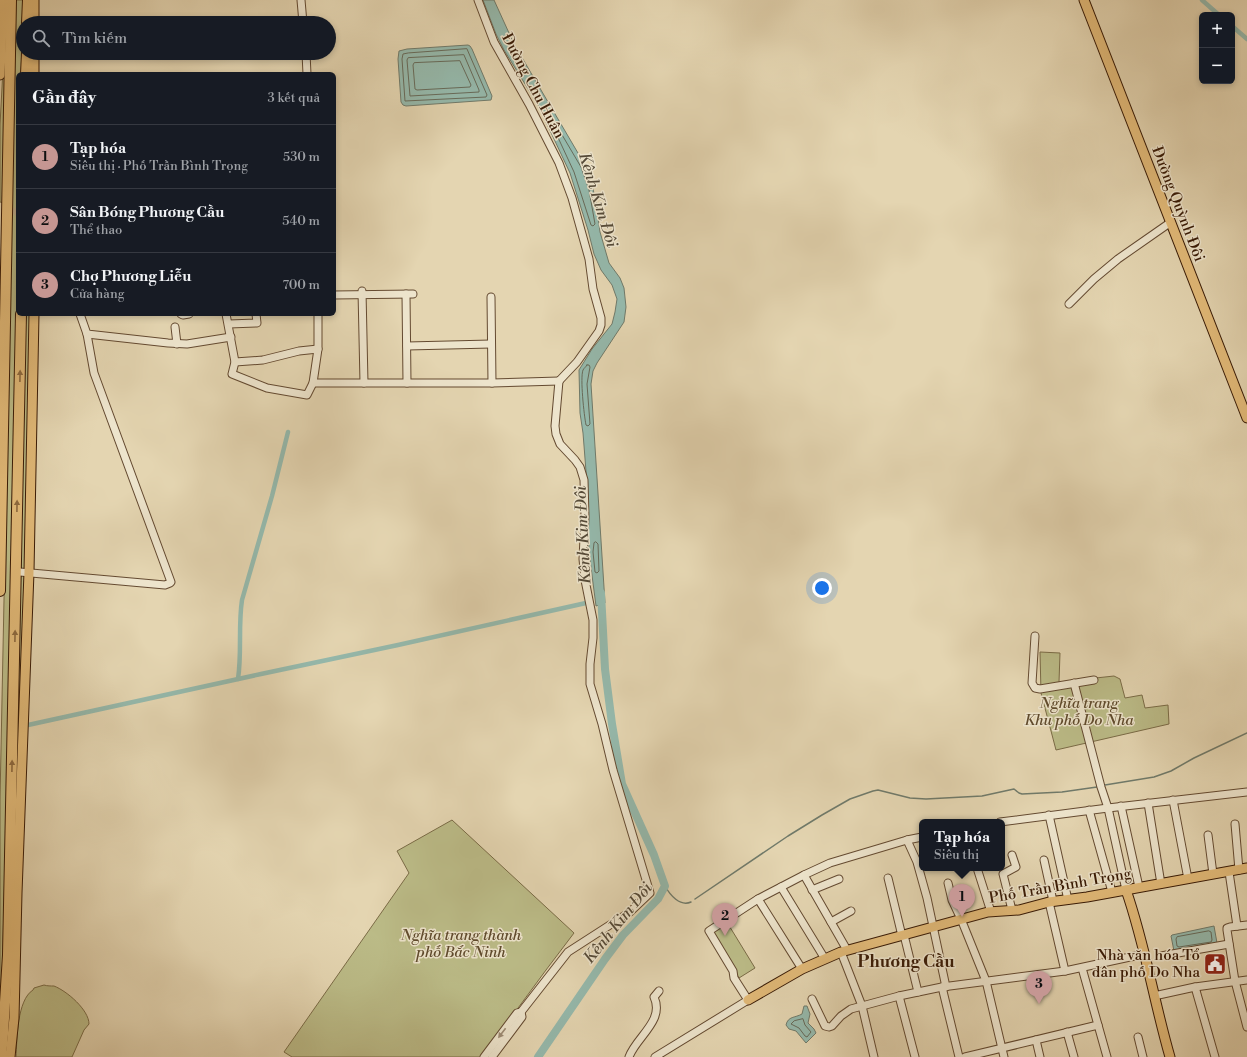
<!DOCTYPE html>
<html lang="vi">
<head>
<meta charset="utf-8">
<style>
	:root { --surface:#171b24; --page:#242831; --text:#f1f3f6; --muted:#9ea1a6; --line:#363941; --accent:#c59692 }
	body { margin:0; font-family:"Libre Bodoni",serif; background:var(--page); color:var(--text) }
	.controls { position:absolute; right:12px; top:12px; display:grid; overflow:hidden; border-radius:6px; box-shadow:0 2px 6px #0003 }
	.controls button { width:36px; height:36px; display:grid; place-items:center; padding:0; border:0; border-bottom:1px solid var(--line); background:var(--surface); color:var(--text); font:20px sans-serif }
	.you { position:absolute; left:822px; top:588px; width:14px; height:14px; margin:-10px; border:3px solid #fff; border-radius:50%; background:#1a73e8; box-shadow:0 0 0 6px #1a73e833 }
	.badge { display:grid; place-items:center; width:26px; height:26px; border-radius:50%; background:var(--accent); color:#111; font-size:13px; font-weight:700 }
	.pin { position:absolute; translate:-50% -33px; filter:drop-shadow(0 1px 2px #0008) }
	.pin::after { content:''; position:absolute; top:21px; width:14px; height:12px; background:inherit; clip-path:polygon(0 0,100% 0,50% 100%) }
	.popup { position:absolute; left:919px; top:819px; width:86px; height:52px; box-sizing:border-box; display:grid; place-content:center; border-radius:6px; background:var(--surface); filter:drop-shadow(0 1px 3px #0005); font-size:13px; white-space:nowrap; color:var(--muted) }
	.popup b { font-size:15px; color:var(--text) }
	.popup::after { content:''; position:absolute; left:50%; top:100%; margin-left:-8px; border:8px solid transparent; border-top-color:var(--surface) }
	.list { margin:0; padding:0; list-style:none }
	h2 { display:flex; justify-content:space-between; align-items:center; height:52px; margin:0; padding:0 16px; font-size:17px }
	h2 small { font-size:13px; font-weight:400; color:var(--muted) }
	.list li { display:grid; grid-template-columns:26px 1fr auto; gap:12px; align-items:center; box-sizing:border-box; height:64px; padding:0 16px; border-top:1px solid var(--line) }
	.list b { display:block; font-size:15px; white-space:nowrap }
	.list p { margin:0; font-size:13px; white-space:nowrap; color:var(--muted) }
	.list em { font-size:13px; font-style:normal; color:var(--muted) }
	.icon { flex:none; width:22px; height:22px; fill:none; stroke:currentColor; stroke-width:2; stroke-linecap:round; stroke-linejoin:round }
	.map { position:relative; flex:none; width:1247px; height:1057px; overflow:hidden }
	.search { position:absolute; background:var(--surface); box-shadow:0 2px 6px #0003; left:16px; top:16px; width:320px; height:44px; display:flex; align-items:center; gap:10px; box-sizing:border-box; padding:0 14px; border-radius:22px; color:var(--muted); font-size:15px }
	.panel { position:absolute; background:var(--surface); box-shadow:0 2px 6px #0003; left:16px; top:72px; width:320px; height:244px; border-radius:6px }
	.map>svg:first-child { display:block }
	.green { fill:#bbbb87; stroke:#7a6b46 }
	.water { fill:#95b9ac; stroke:#707a6a }
	.lines { fill:none; stroke-linecap:round; stroke-linejoin:round }
	.shore { stroke:#676a59; stroke-width:1 }
	.stream { stroke:#707a6a; stroke-width:1.5 }
	.canal { stroke:#95b9ac; stroke-width:4.5 }
	.river { stroke:#95b9ac; stroke-width:8 }
	.minor-tunnel { stroke:#c2b08f; stroke-width:7; stroke-dasharray:7 3.5; stroke-linecap:butt }
	.minor-casing { stroke:#644a31; stroke-width:9 }
	.major-casing { stroke:#391b06; stroke-width:11 }
	.highway-casing { stroke:#391b06; stroke-width:12 }
	.minor { stroke:#ede4cc; stroke-width:7 }
	.major { stroke:#e2ba78; stroke-width:9 }
	.highway { stroke:#e2ba78; stroke-width:10 }
	.oneway { fill:#8e6a3f }
	.oneway2 { fill:#9c8a73 }
	.labels { text-anchor:middle; dominant-baseline:central; stroke-width:3; stroke-linejoin:round; paint-order:stroke }
	.street-label { font-size:15px; fill:#391b06; stroke:#ede4cc }
	.park-label { font-size:15px; font-style:italic; fill:#604b2d; stroke:#ede4cc }
	.poi-label { font-size:15px; fill:#391b06; stroke:#ede4cc; text-anchor:end }
	.water-label { font-size:16px; font-style:italic; fill:#554a38; stroke:#ede4cc }
	.quarter-label { font-size:17px; font-weight:bold; fill:#391b06; stroke:#ede4cc }
</style>
</head>
<body>
<div class="map">
<svg width="1247" height="1057" viewBox="0 0 1247 1057">
	<rect width="100%" height="100%" fill="#e4d5b1"/>
	<filter id="stains"><feTurbulence type="fractalNoise" baseFrequency=".005" numOctaves="4"/><feColorMatrix values="0 0 0 0 .2 0 0 0 0 .09 0 0 0 0 .02 0 0 0 .5 -.17"/></filter>
	<radialGradient id="worn" r=".72"><stop offset=".6" stop-color="#630" stop-opacity="0"/><stop offset="1" stop-color="#630" stop-opacity=".3"/></radialGradient>
	<g class="green">
		<polygon points="16,0 23,0 22,74 18,74 18,269 11,627 2,985 0,1014 0,800"/>
		<polygon points="5,31 4,203 0,202 0,125"/>
		<polygon points="25,314 30,314 25,570 20,570"/>
		<polygon points="18,574 25,576 18,737 14,970 7,1057"/>
		<polygon points="1040,652 1060,653 1059,682 1114,676 1120,679 1125,698 1142,695 1145,708 1168,705 1169,724 1056,750 1041,693"/>
		<polygon points="452,820 574,933 546,970 482,1057 292,1057 284,1052 409,873 397,851"/>
		<polygon points="725,919 755,968 739,978 710,928"/>
		<path d="M44 985C47 986 51 986 54 986 67 991 89 1010 89 1024L84 1030 72 1057H16C17 1039 17 1000 33 990L34 988Z"/>
	</g>
	<g class="water">
		<polygon points="483,0 494,0 514,44 585,165 593,189 596,202 600,232 609,263 620,278 624,288 626,307 624,322 597,363 593,371 591,384 605,603 596,606 589,552 587,484 583,433 580,413 579,370 592,349 612,324 615,312 617,299 612,285 601,270 594,254 588,230 570,173 538,105 504,50 496,34"/>
		<polygon points="468,45 470,46 472,49 492,96 491,100 406,106 403,105 401,102 398,59 399,51 407,49"/>
		<polygon points="1214,926 1217,943 1174,951 1171,936 1172,935"/>
		<path d="M804 1006H807L810 1014 808 1023 814 1029 816 1033 806 1043 796 1031 789 1029 786 1025C788 1016 795 1018 802 1014Z"/>
	</g>
	<g class="lines">
		<g class="shore">
			<polygon points="467,49 487,95 486,97 405,101 402,59 403,54 408,53"/>
			<polygon points="464,55 479,90 479,92 410,96 407,60 408,58"/>
			<polygon points="460,61 471,85 470,87 417,90 415,89 413,65 414,63"/>
			<polygon points="558,128 581,167 589,190 595,224 593,226 591,225 574,172 555,131 556,129"/>
			<path d="M587 365H589L590 367 587 384 590 424 588 426 586 425C584 415 580 378 583 370 584 368 586 367 587 365Z"/>
			<polygon points="596,542 598,544 599,571 597,573 595,572 593,552 594,543"/>
			<polygon points="1209,931 1211,932 1212,940 1211,942 1179,947 1177,946 1176,939 1177,937"/>
			<polygon points="803,1019 805,1025 811,1032 807,1037 805,1036 799,1028 791,1024 794,1021"/>
		</g>
		<g class="stream">
			<polyline points="1105,785 1154,777 1171,771 1194,758 1247,733"/>
			<path d="M665 886C670 895 680 907 691 902"/>
			<polyline points="695,899 788,836 822,815 850,799 873,791 878,790 910,798 926,799 982,796 1014,789 1019,793 1022,794 1062,792 1097,787"/>
		</g>
		<g class="canal">
			<polyline points="1202,0 1219,15"/>
			<polyline points="1232,26 1247,39"/>
			<path d="M238 679C242 653 238 626 242 600L272 496 288 432"/>
			<polyline points="28,725 261,674 398,645 586,603"/>
		</g>
		<polyline class="river" points="538,1057 605,959 623,935 658,899 665,886 654,855 622,784 612,724 605,669 601,593"/>
		<g class="minor-tunnel">
			<polyline points="3,206 18,213"/>
			<polyline points="0,570 20,572"/>
		</g>
		<g class="minor-casing">
			<g id="minor">
				<polyline points="301,0 303,23"/>
				<polyline points="478,0 494,42 529,104 559,163 572,198 589,259 593,289 601,318 601,325 599,331 577,362 559,381"/>
				<polyline points="306,53 307,74"/>
				<polyline points="362,291 364,383"/>
				<polyline points="406,294 407,383"/>
				<polyline points="334,295 413,294"/>
				<polyline points="491,297 492,383"/>
				<polyline points="1069,304 1094,279 1118,259 1171,222"/>
				<polyline points="80,314 87,334 168,343 187,344 231,337"/>
				<polyline points="181,314 183,315 189,314"/>
				<polyline points="226,314 235,362 232,374 267,388 307,395 313,383 318,349 318,314"/>
				<polyline points="229,324 257,323 256,314"/>
				<polyline points="175,327 177,344"/>
				<polyline points="407,346 491,344"/>
				<polyline points="235,362 263,360 299,351 318,349"/>
				<polyline points="313,383 492,383 559,381"/>
				<polyline points="20,572 165,585 170,583 171,582 94,373 87,334"/>
				<polyline points="1035,636 1032,683 1035,688 1040,689 1094,680"/>
				<polyline points="1074,683 1101,787 1108,808 1126,890"/>
				<polyline points="1173,800 1188,879"/>
				<polyline points="1148,803 1161,884"/>
				<polyline points="1121,806 1139,887"/>
				<polyline points="1089,810 1112,892"/>
				<polyline points="1049,815 1068,900"/>
				<polyline points="1000,822 1108,808 1247,792"/>
				<polyline points="1235,824 1239,870"/>
				<polyline points="1208,835 1213,874"/>
				<polyline points="907,840 917,862 927,898 946,987"/>
				<polyline points="1044,860 1053,901"/>
				<polyline points="977,868 991,912"/>
				<polyline points="1229,872 1237,926"/>
				<polyline points="804,875 847,950"/>
				<polyline points="888,878 902,936"/>
				<polyline points="948,883 952,900 961,919 986,981 1004,1057"/>
				<polyline points="781,887 825,959"/>
				<polyline points="812,890 839,879"/>
				<polyline points="758,899 802,969"/>
				<polyline points="1049,902 1065,971"/>
				<polyline points="1012,910 1003,874 1016,867 1012,855"/>
				<polyline points="831,922 851,911"/>
				<polyline points="1247,925 1230,927 1227,928 1227,930 1235,981 1247,1027"/>
				<polyline points="904,935 918,992"/>
				<polyline points="841,952 862,1006 874,1057"/>
				<polyline points="1161,956 1229,944"/>
				<polyline points="1082,968 1107,1057"/>
				<polyline points="942,987 959,1057"/>
				<polyline points="1195,987 1215,1057"/>
				<polyline points="899,996 915,1057"/>
				<polyline points="1154,996 1195,987 1247,980"/>
				<polyline points="812,999 825,1026 829,1027 832,1026 841,1016 851,1009 899,996 942,987 1065,971 1144,954"/>
				<polyline points="1067,1032 1074,1057"/>
				<polyline points="1138,1037 1143,1057"/>
				<polyline points="1036,1040 1040,1057"/>
				<polyline points="484,1057 517,1013 521,1012 568,952 630,912 650,893 613,770 602,724 590,684 590,664 593,638 593,620 585,580 583,559 585,517 584,480 580,467 575,460 560,444 556,434 555,426 559,381"/>
				<polyline points="492,1057 522,1017 521,1012"/>
				<path d="M629 1057C636 1037 665 1021 654 997L659 991"/>
				<polyline points="655,1057 748,1000 734,978 733,971 709,931 758,899 804,875 830,863 907,840 922,837"/>
				<polyline points="965,1057 1098,1025"/>
			</g>
		</g>
		<g class="major-casing">
			<g id="major">
				<polyline points="34,0 34,23"/>
				<polyline points="1084,0 1247,418"/>
				<polyline points="34,53 34,74"/>
				<polyline points="0,75 3,0"/>
				<path d="M1126 890C1145 944 1154 1002 1170 1057"/>
				<polyline points="748,1000 802,969 841,952 988,912 1019,910 1049,902 1087,897 1247,868"/>
				<polyline points="10,1057 14,1018 17,893 29,572 34,314"/>
			</g>
		</g>
		<g class="highway-casing">
			<g id="highway">
				<polyline points="27,23 28,0"/>
				<polyline points="26,74 27,53"/>
				<polyline points="0,591 11,0"/>
				<polyline points="1,1057 3,1034 8,955 21,314"/>
			</g>
		</g>
		<use href="#minor" class="minor"/>
		<use href="#major" class="major"/>
		<use href="#highway" class="highway"/>
	</g>
	<defs><path id="oneway-solid" d="M-6-.8H1V-3.2L6.5 0L1 3.2V.8H-6Z"/></defs>
	<g class="oneway">
		<use href="#oneway-solid" transform="translate(20 376) rotate(-89)"/>
		<use href="#oneway-solid" transform="translate(17 506) rotate(-89)"/>
		<use href="#oneway-solid" transform="translate(15 636) rotate(-89)"/>
		<use href="#oneway-solid" transform="translate(12 766) rotate(-89)"/>
	</g>
	<use class="oneway2" href="#oneway-solid" transform="translate(502 1033) rotate(127)"/>
	<defs>
		<g id="civic-square" transform="scale(1.15)"><rect x="-9" y="-9" width="18" height="18" rx="4" fill="#8f2418" stroke="#ede4cc"/><path d="M-.6-6.5H3V-4.5H.6V-3L4-1V1h2V6H-6V1h2V-1L-.6-3ZM-1.2 2.5V6h2.4V2.5Z" fill="#fff"/></g>
	</defs>
	<g fill-rule="evenodd">
		<use href="#civic-square" x="1215" y="964"/>
	</g>
	<g class="labels">
		<g class="street-label">
			<text transform="translate(533 86) rotate(62)">Đường Chu Huân</text>
			<text transform="translate(1178 204) rotate(69)">Đường Quỳnh Đôi</text>
			<text transform="translate(1060 886) rotate(-10)">Phố Trần Bình Trọng</text>
		</g>
		<g class="park-label">
			<text x="1079" y="703">Nghĩa trang<tspan x="1079" dy="17">Khu phố Do Nha</tspan></text>
			<text x="461" y="935">Nghĩa trang thành<tspan x="461" dy="17">phố Bắc Ninh</tspan></text>
		</g>
		<g class="poi-label">
			<text x="1200" y="955">Nhà văn hóa Tổ<tspan x="1200" dy="17">dân phố Do Nha</tspan></text>
		</g>
		<g class="water-label">
			<text transform="translate(598 200) rotate(73)">Kênh Kim Đôi</text>
			<text transform="translate(583 535) rotate(-93)">Kênh Kim Đôi</text>
			<text transform="translate(618 923) rotate(-51)">Kênh Kim Đôi</text>
		</g>
		<g class="quarter-label">
			<text x="906" y="962">Phương Cầu</text>
		</g>
	</g>
	<rect width="100%" height="100%" filter="url(#stains)"/>
	<rect width="100%" height="100%" fill="url(#worn)"/>
</svg>
<div class="controls">
<button>+</button>
<button>−</button>
</div>
<div class="you"></div>
<div class="pin badge" style="left:962px;top:917px">1</div>
<div class="popup"><b>Tạp hóa</b>Siêu thị</div>
<div class="pin badge" style="left:725px;top:936px">2</div>
<div class="pin badge" style="left:1039px;top:1004px">3</div>
<div class="search"><svg class="icon" aria-label="search" viewBox="0 0 24 24"><circle cx="10" cy="10" r="6"/><path d="M15 15l6 6"/></svg>Tìm kiếm</div>
<section class="panel">
<h2>Gần đây<small>3 kết quả</small></h2>
<ul class="list">
<li><span class="badge">1</span><div><b>Tạp hóa</b><p>Siêu thị · Phố Trần Bình Trọng</p></div><em>530 m</em></li>
<li><span class="badge">2</span><div><b>Sân Bóng Phương Cầu</b><p>Thể thao</p></div><em>540 m</em></li>
<li><span class="badge">3</span><div><b>Chợ Phương Liễu</b><p>Cửa hàng</p></div><em>700 m</em></li>
</ul>
</section>
</div>
</body>
</html>
